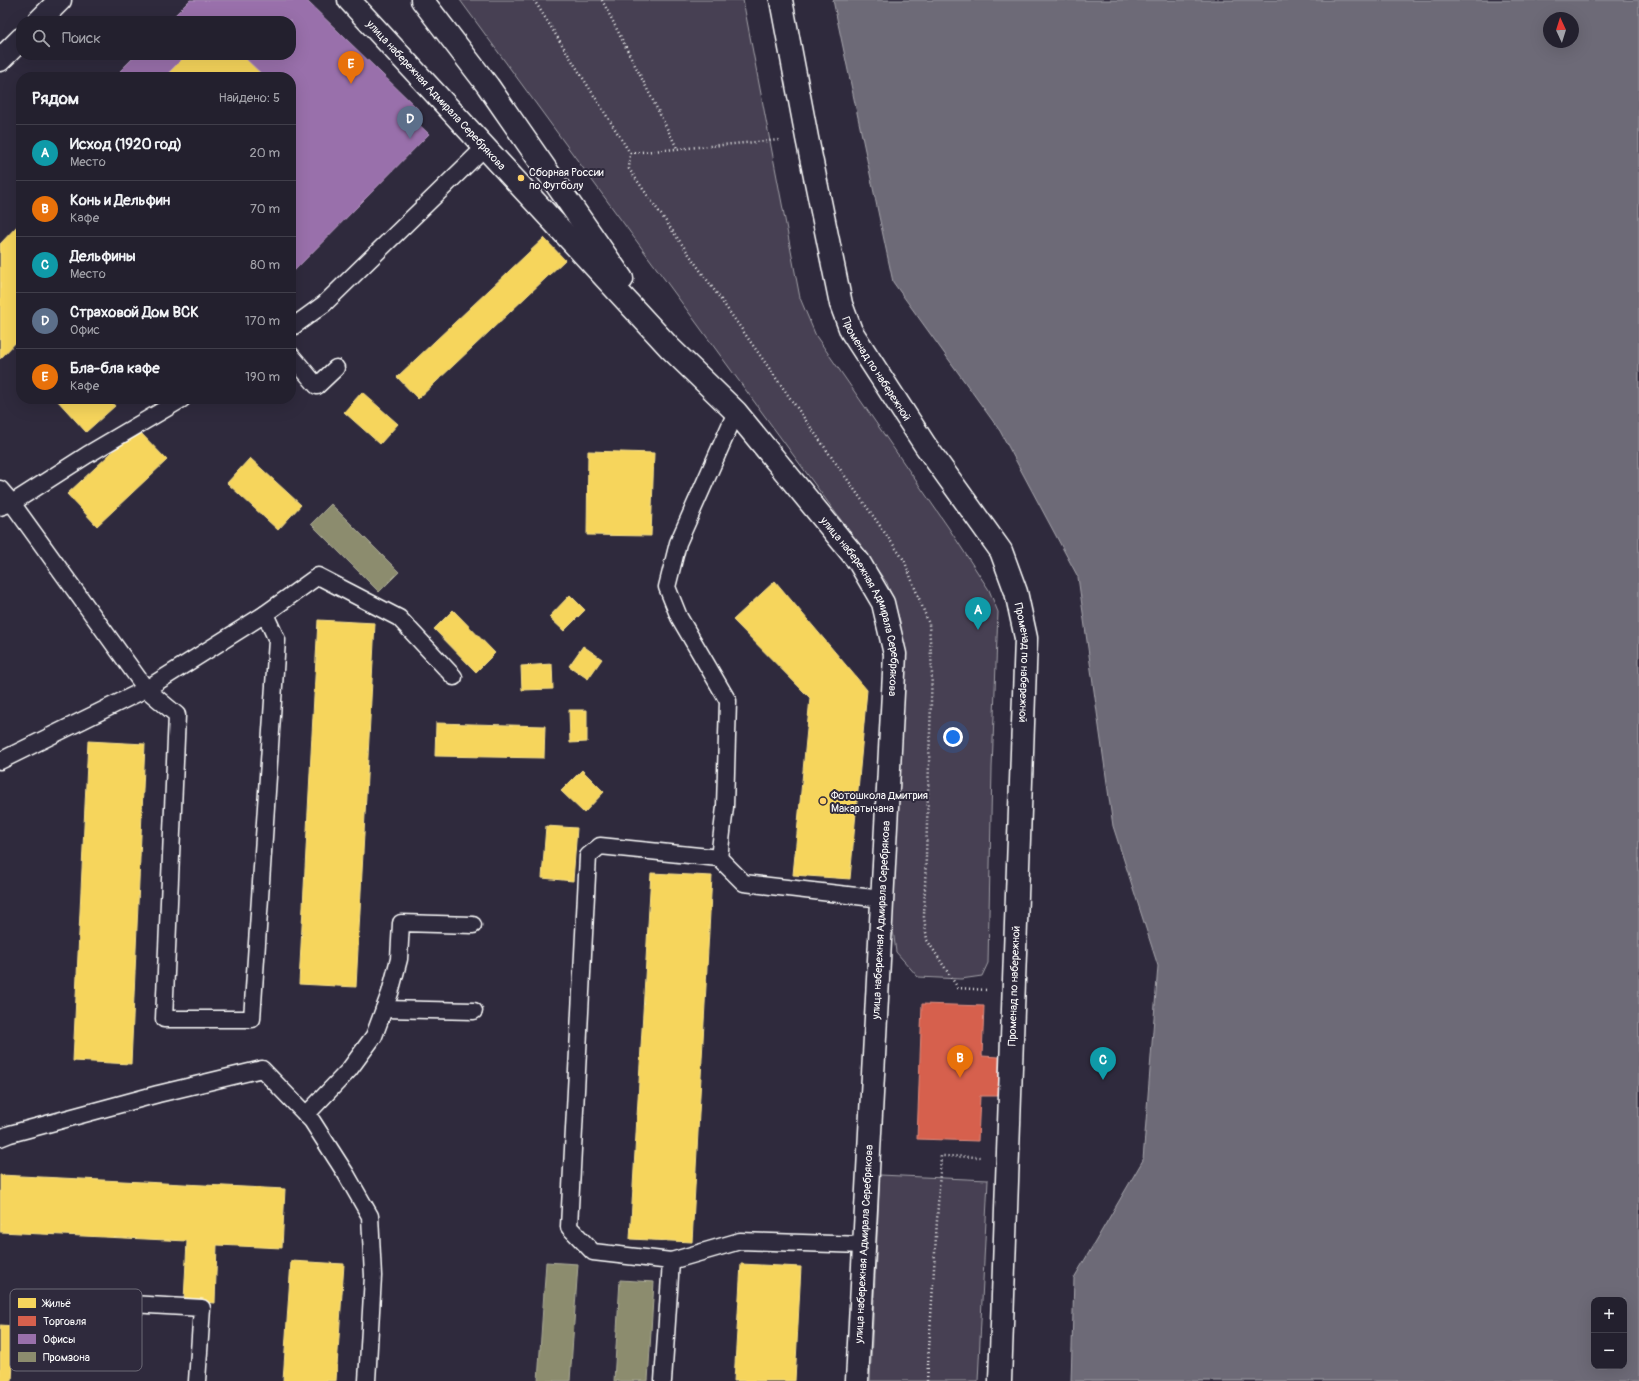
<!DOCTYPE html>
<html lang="ru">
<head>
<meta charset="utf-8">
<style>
	:root { --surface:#23202e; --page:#2b2836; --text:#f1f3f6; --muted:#a3a3aa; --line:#403e4a; --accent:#ffd166 }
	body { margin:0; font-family:Pangolin,sans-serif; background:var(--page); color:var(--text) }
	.controls { position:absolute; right:12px; bottom:12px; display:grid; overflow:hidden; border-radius:8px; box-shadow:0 4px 16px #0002 }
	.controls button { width:36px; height:36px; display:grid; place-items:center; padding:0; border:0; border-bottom:1px solid var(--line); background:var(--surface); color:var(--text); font:20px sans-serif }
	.compass { position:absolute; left:1543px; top:12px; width:36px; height:36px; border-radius:50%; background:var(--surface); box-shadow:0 4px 16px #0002; rotate:356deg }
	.you { position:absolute; left:953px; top:737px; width:14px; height:14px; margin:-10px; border:3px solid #fff; border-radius:50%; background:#1a73e8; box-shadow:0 0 0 6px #1a73e833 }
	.badge { display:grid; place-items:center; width:26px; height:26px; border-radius:50%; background:var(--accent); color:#fff; font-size:13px; font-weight:700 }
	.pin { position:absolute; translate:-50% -33px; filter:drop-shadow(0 1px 2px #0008) }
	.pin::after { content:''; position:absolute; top:21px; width:14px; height:12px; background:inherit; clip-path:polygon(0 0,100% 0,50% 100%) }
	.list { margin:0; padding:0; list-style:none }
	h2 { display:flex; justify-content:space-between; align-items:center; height:52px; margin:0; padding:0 16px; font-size:17px }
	h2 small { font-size:13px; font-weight:400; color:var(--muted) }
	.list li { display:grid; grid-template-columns:26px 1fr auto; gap:12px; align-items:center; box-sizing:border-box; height:56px; padding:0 16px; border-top:1px solid var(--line) }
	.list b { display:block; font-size:15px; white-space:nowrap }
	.list p { margin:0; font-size:13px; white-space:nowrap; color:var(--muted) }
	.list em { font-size:13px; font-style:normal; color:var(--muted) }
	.icon { flex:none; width:22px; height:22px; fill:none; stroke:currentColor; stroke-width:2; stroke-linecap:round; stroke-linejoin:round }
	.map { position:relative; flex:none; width:1639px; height:1381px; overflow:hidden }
	.search { position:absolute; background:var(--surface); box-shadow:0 4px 16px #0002; left:16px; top:16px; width:280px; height:44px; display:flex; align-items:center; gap:10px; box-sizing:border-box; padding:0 14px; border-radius:16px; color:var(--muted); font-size:15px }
	.panel { position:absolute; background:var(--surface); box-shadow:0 4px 16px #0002; left:16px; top:72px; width:280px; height:332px; border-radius:16px }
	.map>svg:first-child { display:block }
	.green { fill:#464152; stroke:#a2a0a8 }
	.water { fill:#6d6a77; stroke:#a7a6ad; fill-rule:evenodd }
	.homes { fill:#f6d55c; stroke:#f9e28d }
	.shops { fill:#d6604d; stroke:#e29082 }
	.offices { fill:#9970ab; stroke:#b89bc4 }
	.industry { fill:#8c8c6e; stroke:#aeae9a }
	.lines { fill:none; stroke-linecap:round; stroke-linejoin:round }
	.lane-casing { stroke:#fff; stroke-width:19 }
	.street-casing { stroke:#fff; stroke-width:25 }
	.path { stroke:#fff; stroke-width:2.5; stroke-dasharray:1 3; stroke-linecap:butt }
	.lane { stroke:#2f2a3d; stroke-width:16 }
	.street { stroke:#2f2a3d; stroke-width:22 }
	.poi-dot { fill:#ffd166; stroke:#2f2a3d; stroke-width:1.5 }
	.labels { text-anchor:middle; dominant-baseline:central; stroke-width:4; stroke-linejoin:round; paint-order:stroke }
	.street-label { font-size:11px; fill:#fff; stroke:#2f2a3d }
	.poi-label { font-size:11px; fill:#fff; stroke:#2f2a3d; text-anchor:start }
	.key { fill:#2f2a3d; stroke:#6d6a77; stroke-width:1 }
	.key-label { font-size:11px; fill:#fff }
</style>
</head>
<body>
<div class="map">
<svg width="1639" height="1381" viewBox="0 0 1639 1381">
	<rect width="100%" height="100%" fill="#2f2a3d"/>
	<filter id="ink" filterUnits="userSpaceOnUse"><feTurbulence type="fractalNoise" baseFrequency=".025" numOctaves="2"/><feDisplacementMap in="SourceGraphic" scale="8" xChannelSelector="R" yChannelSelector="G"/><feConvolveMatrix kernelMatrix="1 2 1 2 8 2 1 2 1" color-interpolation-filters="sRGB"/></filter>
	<g filter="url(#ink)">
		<g class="green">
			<polygon points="460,0 743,0 800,298 816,336 948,527 989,590 998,612 992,768 988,963 982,976 961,979 918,977 896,952 891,915 904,663 900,621 887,583"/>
			<polygon points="880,1175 988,1180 978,1381 870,1381"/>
		</g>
		<path class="water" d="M833 0H1639V1381H1071L1074 1278 1143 1160 1158 966 1113 826 1078 577 1000 431 893 282ZM1549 18H1573V42H1549ZM1594 1300H1624V1366H1594Z"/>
		<g class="homes">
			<polygon points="186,55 242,55 265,77 164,77"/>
			<polygon points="21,222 21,337 0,359 0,244"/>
			<polygon points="544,238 565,260 418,399 397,377"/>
			<polygon points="362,392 398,424 380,444 344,412"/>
			<polygon points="56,399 109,399 115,406 86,432"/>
			<polygon points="137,429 167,460 97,526 67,494"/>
			<polygon points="588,451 654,453 651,536 587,535"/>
			<polygon points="250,458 301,505 278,530 227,483"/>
			<polygon points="775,581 867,690 850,879 793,875 810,698 733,620"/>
			<polygon points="570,595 585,610 564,631 549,617"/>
			<polygon points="453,610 495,653 476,672 434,629"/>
			<polygon points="318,620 375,623 356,987 299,984"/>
			<polygon points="583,646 602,659 588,679 569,666"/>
			<polygon points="552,664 553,689 522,690 521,666"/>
			<polygon points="569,710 587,710 587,742 570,743"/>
			<polygon points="436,723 545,726 544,758 435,756"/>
			<polygon points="88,741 145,744 131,1064 73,1061"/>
			<polygon points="582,770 604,792 584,813 561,791"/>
			<polygon points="546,826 577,828 573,881 542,878"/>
			<polygon points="651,873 712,876 692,1242 630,1239"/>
			<polygon points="0,1175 285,1189 282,1248 217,1245 215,1303 184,1301 187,1241 0,1232"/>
			<polygon points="291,1261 344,1264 336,1381 283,1381"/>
			<polygon points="741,1264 801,1267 795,1381 734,1381"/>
			<polygon points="0,1325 15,1326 12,1381 0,1381"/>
		</g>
		<polygon class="shops" points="922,1004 984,1006 982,1056 999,1057 998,1096 980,1096 978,1141 917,1139"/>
		<g class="offices">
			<polygon points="190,0 306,0 418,109 411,117 429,134 291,274 291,77 265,77 242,55 291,55 291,21 169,21"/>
			<polygon points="136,55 186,55 164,77 126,77 120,71"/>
		</g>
		<g class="industry">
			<polygon points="331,504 399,572 379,592 311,524"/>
			<polygon points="546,1262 578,1264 570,1381 538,1381"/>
			<polygon points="620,1280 654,1282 648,1381 614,1381"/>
		</g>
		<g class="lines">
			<g class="lane-casing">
				<g id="lane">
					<polyline points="291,328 324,304 485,147"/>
					<polyline points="291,355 317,386 336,368"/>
					<polyline points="0,489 12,503 146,689 177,715 164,1019 252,1019 277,640 265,614"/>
					<polyline points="0,507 12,503 87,455 182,399"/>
					<polyline points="0,761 146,689 265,614 318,576 399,618 454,677"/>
					<polyline points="719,858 725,807 728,701 679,617 667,587 678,543 736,412"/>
					<polyline points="384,1009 474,1011"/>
					<polyline points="306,1115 349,1070 374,1036 390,993 399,959 401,923 473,925"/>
					<polyline points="0,1138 10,1134 158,1094 262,1069 312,1121 346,1174 370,1216 373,1276 367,1381"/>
					<polyline points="671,1261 740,1241 864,1245"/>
					<polyline points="77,1301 202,1308 197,1381"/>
					<polyline points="663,1381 671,1261 593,1252 569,1227 588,856 600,846 719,858 744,883 882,899"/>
				</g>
			</g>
			<g class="street-casing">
				<g id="street">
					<path id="s1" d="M349 0 670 348 736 412 859 562 883 603 895 654 857 1381"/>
					<polyline points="422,0 488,86 622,279"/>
					<path id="s2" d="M781 0 807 138 841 304 851 331 925 445 1001 551 1016 592 1026 638 1000 1381"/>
					<polyline points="39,21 60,0"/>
					<polyline points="0,60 21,39"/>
				</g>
			</g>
			<g class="path">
				<polyline points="534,0 630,153 629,169 904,560 929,624 932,671 924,917 927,940 958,988 987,990"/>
				<polyline points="602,0 678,150"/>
				<polyline points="630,153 779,140"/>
				<polyline points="927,1381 941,1156 980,1157"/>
			</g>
			<use href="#lane" class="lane"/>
			<use href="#street" class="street"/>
		</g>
	</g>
	<g class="poi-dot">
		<circle cx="521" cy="178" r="4"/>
		<circle cx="823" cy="801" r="4"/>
	</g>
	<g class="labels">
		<g class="street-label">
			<text stroke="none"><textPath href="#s1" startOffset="129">улица набережная Адмирала Серебрякова</textPath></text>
			<text stroke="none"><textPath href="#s2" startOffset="384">Променад по набережной</textPath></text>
			<text stroke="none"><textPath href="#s1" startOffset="802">улица набережная Адмирала Серебрякова</textPath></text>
			<text stroke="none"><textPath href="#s2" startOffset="720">Променад по набережной</textPath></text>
			<text transform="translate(881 920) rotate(-87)">улица набережная Адмирала Серебрякова</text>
			<text transform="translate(1014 986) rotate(-88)">Променад по набережной</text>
			<text transform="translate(864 1244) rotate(-87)">улица набережная Адмирала Серебрякова</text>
		</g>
		<g class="poi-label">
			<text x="529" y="172">Сборная России<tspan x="529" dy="13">по Футболу</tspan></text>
			<text x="831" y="795">Фотошкола Дмитрия<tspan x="831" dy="13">Макартычана</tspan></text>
		</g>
	</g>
	<rect x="10" y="1289" width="132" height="82" rx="6" class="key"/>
	<rect x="18" y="1298" width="18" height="10" fill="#f6d55c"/>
	<rect x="18" y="1316" width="18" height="10" fill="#d6604d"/>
	<rect x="18" y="1334" width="18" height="10" fill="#9970ab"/>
	<rect x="18" y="1352" width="18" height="10" fill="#8c8c6e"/>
	<g class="key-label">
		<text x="43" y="1307">Жильё</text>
		<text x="43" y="1325">Торговля</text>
		<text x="43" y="1343">Офисы</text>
		<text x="43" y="1361">Промзона</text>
	</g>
</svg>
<div class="controls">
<button>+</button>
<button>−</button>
</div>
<svg class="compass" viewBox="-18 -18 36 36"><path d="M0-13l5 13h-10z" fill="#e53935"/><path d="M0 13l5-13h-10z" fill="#a3a3aa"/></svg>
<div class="you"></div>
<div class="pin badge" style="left:978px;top:630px;background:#0f9aa8">A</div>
<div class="pin badge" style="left:960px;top:1078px;background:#e8710a">B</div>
<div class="pin badge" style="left:1103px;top:1080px;background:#0f9aa8">C</div>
<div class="pin badge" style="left:410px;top:139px;background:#5c6f8a">D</div>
<div class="pin badge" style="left:351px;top:84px;background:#e8710a">E</div>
<div class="search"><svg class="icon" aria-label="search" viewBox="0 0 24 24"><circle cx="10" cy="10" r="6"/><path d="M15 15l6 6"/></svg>Поиск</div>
<section class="panel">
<h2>Рядом<small>Найдено: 5</small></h2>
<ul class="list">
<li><span class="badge" style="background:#0f9aa8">A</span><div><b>Исход (1920 год)</b><p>Место</p></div><em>20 m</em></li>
<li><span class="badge" style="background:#e8710a">B</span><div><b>Конь и Дельфин</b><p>Кафе</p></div><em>70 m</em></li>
<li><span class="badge" style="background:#0f9aa8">C</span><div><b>Дельфины</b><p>Место</p></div><em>80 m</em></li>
<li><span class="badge" style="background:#5c6f8a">D</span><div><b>Страховой Дом ВСК</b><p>Офис</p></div><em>170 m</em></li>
<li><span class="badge" style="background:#e8710a">E</span><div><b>Бла-бла кафе</b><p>Кафе</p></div><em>190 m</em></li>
</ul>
</section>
</div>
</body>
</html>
